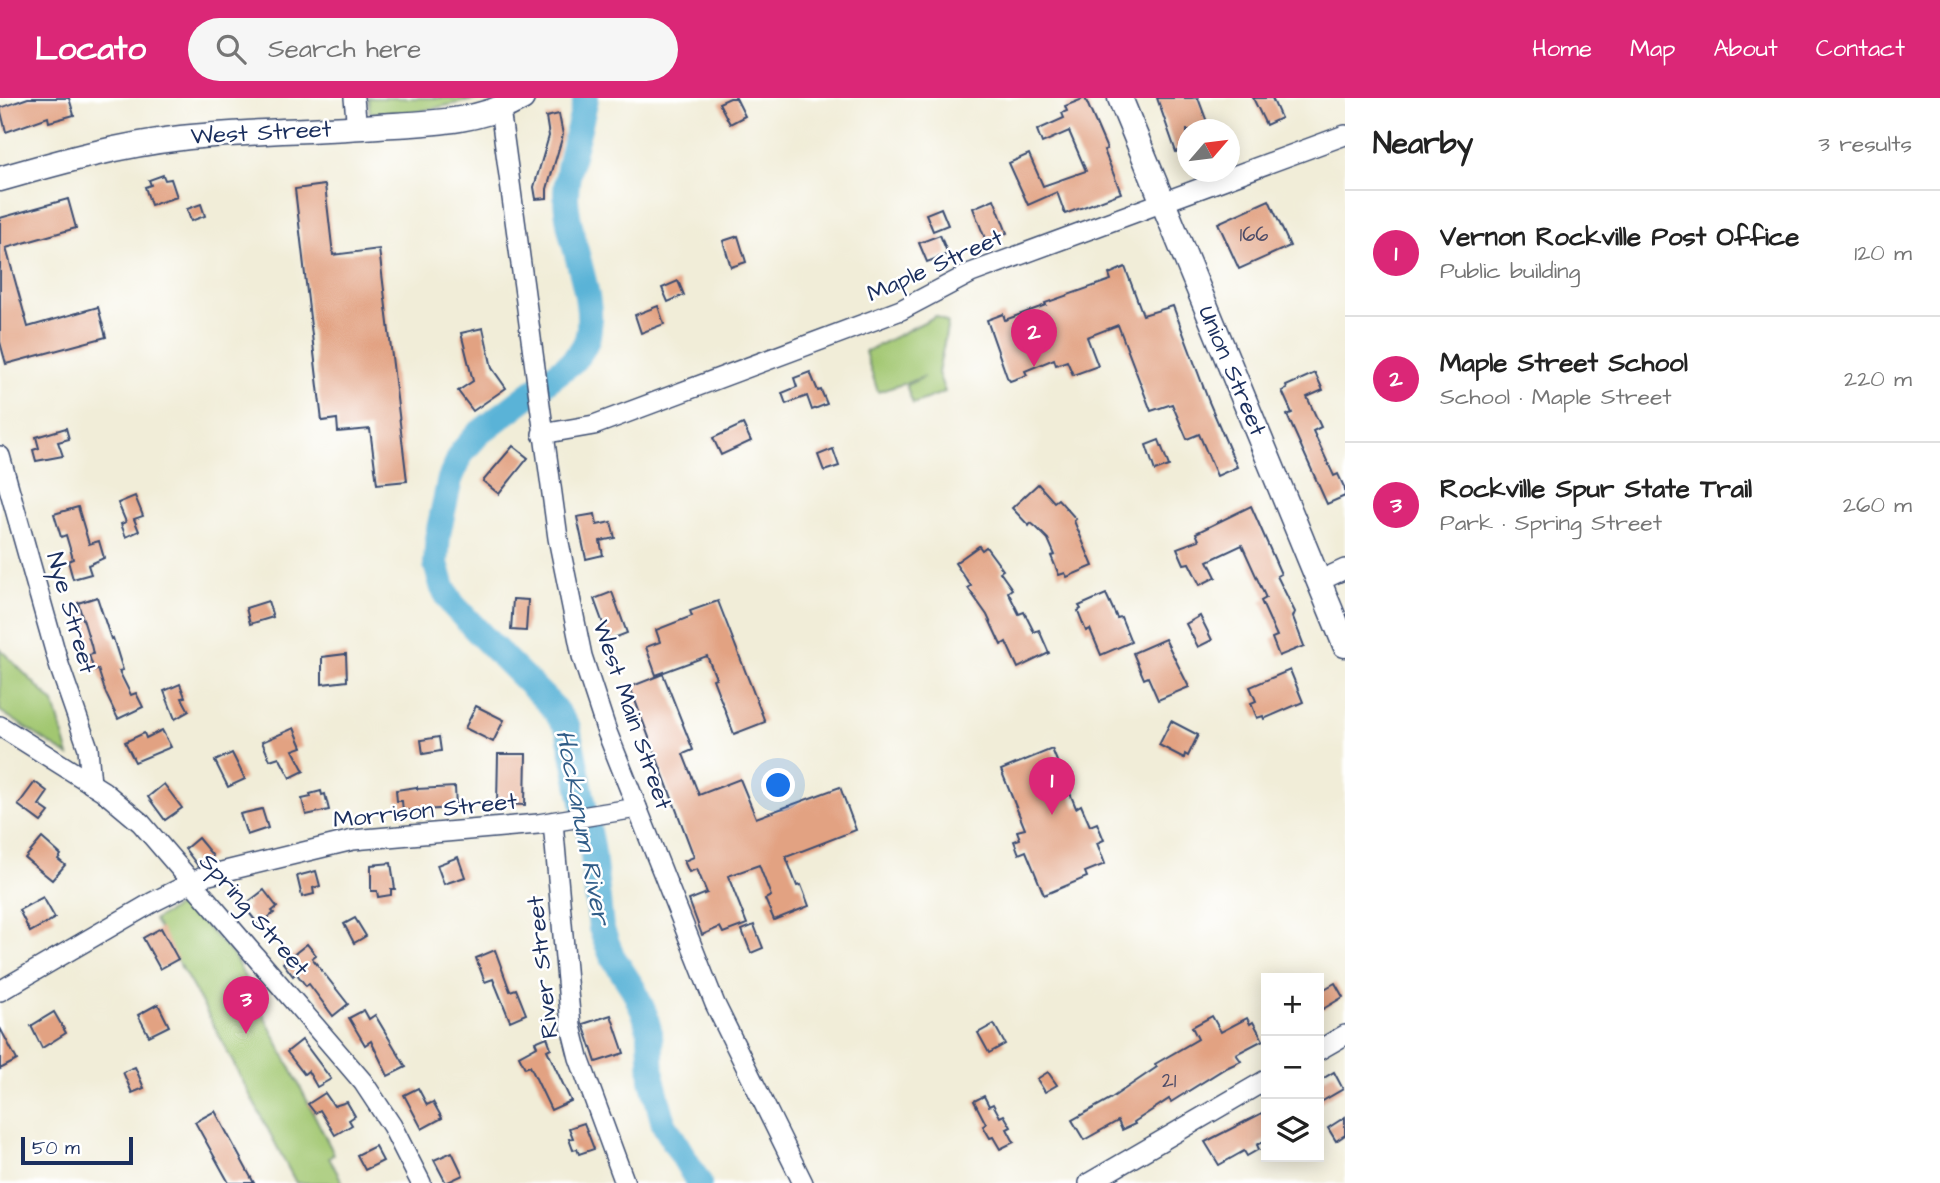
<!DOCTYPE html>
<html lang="en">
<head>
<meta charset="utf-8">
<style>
	:root { --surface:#fff; --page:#f6f6f6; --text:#222; --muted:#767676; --line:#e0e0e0; --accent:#db2777 }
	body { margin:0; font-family:"Architects Daughter",sans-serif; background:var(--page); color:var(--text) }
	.controls { position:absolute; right:21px; bottom:21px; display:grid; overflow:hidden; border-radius:0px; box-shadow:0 4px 18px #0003 }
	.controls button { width:63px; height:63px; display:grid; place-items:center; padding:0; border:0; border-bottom:2px solid var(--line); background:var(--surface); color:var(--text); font:35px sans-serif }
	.compass { position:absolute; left:1177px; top:21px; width:63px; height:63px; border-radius:50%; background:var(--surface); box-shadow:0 4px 18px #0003; rotate:62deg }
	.scale { position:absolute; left:21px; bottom:18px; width:112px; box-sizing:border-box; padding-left:7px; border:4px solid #1b2f5e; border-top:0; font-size:19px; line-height:24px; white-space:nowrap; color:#1b2f5e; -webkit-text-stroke:5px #fff; paint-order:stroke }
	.you { position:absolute; left:779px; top:688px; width:24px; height:24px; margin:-18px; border:5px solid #fff; border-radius:50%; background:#1a73e8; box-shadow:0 0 0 10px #1a73e833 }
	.badge { display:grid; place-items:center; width:46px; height:46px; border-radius:50%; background:var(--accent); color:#fff; font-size:23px; font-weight:700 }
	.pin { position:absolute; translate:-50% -58px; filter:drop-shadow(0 2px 4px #0008) }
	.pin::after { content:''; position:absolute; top:37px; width:24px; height:21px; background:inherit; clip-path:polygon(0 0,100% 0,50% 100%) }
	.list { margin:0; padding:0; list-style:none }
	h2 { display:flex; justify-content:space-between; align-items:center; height:91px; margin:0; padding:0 28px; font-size:30px }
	h2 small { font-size:23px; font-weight:400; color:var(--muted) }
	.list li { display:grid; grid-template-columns:46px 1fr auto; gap:21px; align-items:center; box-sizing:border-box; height:126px; padding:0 28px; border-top:2px solid var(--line) }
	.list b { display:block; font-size:26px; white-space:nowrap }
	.list p { margin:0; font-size:23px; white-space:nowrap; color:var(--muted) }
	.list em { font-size:23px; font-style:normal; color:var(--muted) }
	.icon { flex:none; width:38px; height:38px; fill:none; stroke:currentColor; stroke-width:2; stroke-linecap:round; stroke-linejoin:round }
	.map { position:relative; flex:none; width:1345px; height:1085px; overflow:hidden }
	header { display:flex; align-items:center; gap:42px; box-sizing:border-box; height:98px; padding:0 35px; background:var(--accent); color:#fff }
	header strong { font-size:33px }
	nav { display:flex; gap:38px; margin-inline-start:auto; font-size:24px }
	.search { width:490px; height:63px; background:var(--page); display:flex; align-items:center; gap:18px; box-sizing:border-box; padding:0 24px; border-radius:38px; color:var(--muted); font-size:26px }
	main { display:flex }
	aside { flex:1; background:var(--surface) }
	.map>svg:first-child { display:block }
	.green { fill:#a2c771; stroke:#5e7b68; stroke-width:2 }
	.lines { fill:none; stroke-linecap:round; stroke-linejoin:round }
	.river { stroke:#5ab3d7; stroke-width:26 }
	.building { fill:#e2a282 }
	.minor-casing { stroke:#3b4c70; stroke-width:22 }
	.major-casing { stroke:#3b4c70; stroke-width:27 }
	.minor { stroke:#fff; stroke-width:19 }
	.major { stroke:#fff; stroke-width:24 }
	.labels { text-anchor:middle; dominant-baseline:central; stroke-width:5; stroke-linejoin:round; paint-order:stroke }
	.number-label { font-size:21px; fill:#4d4c67 }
	.street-label { font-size:24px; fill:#1b2f5e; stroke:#fff }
	.water-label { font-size:26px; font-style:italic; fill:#315d88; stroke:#fff }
</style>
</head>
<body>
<header>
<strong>Locato</strong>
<div class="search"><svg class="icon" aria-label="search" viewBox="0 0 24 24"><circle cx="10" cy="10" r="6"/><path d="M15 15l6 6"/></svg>Search here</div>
<nav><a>Home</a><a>Map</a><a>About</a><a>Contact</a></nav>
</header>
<main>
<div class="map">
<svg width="1345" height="1085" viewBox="0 0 1345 1085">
	<rect width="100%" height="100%" fill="#fff"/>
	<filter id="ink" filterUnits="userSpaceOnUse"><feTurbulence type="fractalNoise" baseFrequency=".0143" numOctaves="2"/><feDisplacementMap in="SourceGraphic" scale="14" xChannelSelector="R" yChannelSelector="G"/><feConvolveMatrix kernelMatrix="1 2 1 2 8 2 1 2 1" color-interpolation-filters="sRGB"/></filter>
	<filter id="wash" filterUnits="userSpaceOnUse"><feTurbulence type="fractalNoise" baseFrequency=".00686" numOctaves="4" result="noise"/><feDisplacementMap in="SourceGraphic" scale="28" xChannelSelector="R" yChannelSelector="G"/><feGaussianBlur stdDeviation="1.57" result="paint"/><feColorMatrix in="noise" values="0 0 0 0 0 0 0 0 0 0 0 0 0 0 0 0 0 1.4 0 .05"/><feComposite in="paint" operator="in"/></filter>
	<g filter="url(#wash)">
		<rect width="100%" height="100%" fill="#f1edd8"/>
		<g class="green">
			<polygon points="368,0 483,0 416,14 370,15"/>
			<polygon points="936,218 948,225 938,275 945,294 913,306 906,287 924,279 878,294 865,254"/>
			<polygon points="0,551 54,605 69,658 0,613"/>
			<polygon points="184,805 234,858 334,1056 329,1060 343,1085 296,1085 204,909 154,822"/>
		</g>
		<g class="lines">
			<path class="river" d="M586 0C580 33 566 66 566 100 567 141 596 198 588 237 586 248 579 256 572 264L478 336 462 354 450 381 438 436 436 466 443 490 453 507 484 540 552 608 568 630 592 748 601 830 612 858 634 892 645 917 650 936 652 981 664 1026 699 1085"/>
		</g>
		<g id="blocks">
			<g class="building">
				<polygon points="28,0 69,0 74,17 49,24 48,19 6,34 0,10"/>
				<polygon points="730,0 736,0 745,18 730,26 719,5"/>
				<polygon points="1085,0 1107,51 1104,52 1121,95 1065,116 1057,94 1028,107 1009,65 1029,56 1043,88 1086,73 1069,33 1042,45 1037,32 1064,20 1062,15 1067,13 1065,8"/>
				<polygon points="1157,0 1198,0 1210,32 1187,32 1187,50 1176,54"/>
				<polygon points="1253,0 1272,0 1281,20 1266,27"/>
				<polygon points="559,16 563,37 547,91 547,100 536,101 534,89 549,38 546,19"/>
				<polygon points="163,77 165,82 171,81 177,99 151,107 145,89 151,87 149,82"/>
				<polygon points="325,87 333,157 379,151 407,383 377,386 370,331 338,334 337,321 322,323 295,91"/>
				<polygon points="68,101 76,130 6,150 28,229 98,209 106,239 6,266 0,244 0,120"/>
				<polygon points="994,101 1007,135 986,143 973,110"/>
				<polygon points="1269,102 1290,148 1239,171 1218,125"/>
				<polygon points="201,106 205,118 191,123 187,111"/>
				<polygon points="941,110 948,127 933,133 926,116"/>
				<polygon points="940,137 948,156 927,164 919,145"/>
				<polygon points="738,138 746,164 731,169 723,143"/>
				<polygon points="1125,169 1143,217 1173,208 1209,304 1237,369 1217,378 1199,336 1187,341 1172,306 1151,313 1118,227 1087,239 1098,268 1073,277 1067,263 1056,267 1054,261 1025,273 1027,277 1010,283 1007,279 987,222 1003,216 1005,222 1046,207 1045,205 1111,182 1109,176"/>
				<polygon points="678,183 684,197 668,204 662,190"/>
				<polygon points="658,208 664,226 641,235 635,217"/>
				<polygon points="483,230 492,270 506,290 473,313 458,293 473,283 461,235"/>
				<polygon points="810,274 818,293 821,292 827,306 812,312 807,298 786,306 782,295 797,289 794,280"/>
				<polygon points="1315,275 1323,292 1307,299 1321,329 1313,333 1334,378 1338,376 1345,391 1345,398 1327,406 1287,317 1292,315 1282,293 1287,291 1286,288"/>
				<polygon points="743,326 751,343 721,357 713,340"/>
				<polygon points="66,330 69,341 58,344 63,358 36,363 33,352 39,350 36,339"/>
				<polygon points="1159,342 1169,368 1155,373 1146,347"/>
				<polygon points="513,348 528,360 499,396 483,383"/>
				<polygon points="833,351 839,368 824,373 818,357"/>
				<polygon points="1038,386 1054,404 1058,401 1076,421 1074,423 1093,468 1067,479 1065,475 1059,477 1051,458 1055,457 1048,441 1036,429 1031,425 1029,428 1012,410"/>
				<polygon points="135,398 143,418 134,421 139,433 126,439 121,426 126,424 118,405"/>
				<polygon points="1251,408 1281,476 1277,478 1295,514 1293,519 1304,548 1279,558 1272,540 1277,538 1261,503 1266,500 1242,447 1208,463 1216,479 1200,487 1189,465 1184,466 1177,450 1199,442 1196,435"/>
				<polygon points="78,409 89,446 99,443 104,460 88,467 91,476 73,481 68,463 73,461 66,437 61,439 54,416"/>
				<polygon points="595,416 597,427 611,424 615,440 600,443 603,457 586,461 577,419"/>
				<polygon points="979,448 982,452 986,449 1003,472 1000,474 1012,491 1008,494 1019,516 1024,514 1034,534 1039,532 1049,555 1018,570 1006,544 1001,547 987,517 968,490 971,488 955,465"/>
				<polygon points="612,494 627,535 609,542 594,501"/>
				<polygon points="1106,496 1117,520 1121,519 1131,544 1101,557 1090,531 1086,533 1078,513 1081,511 1079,508"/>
				<polygon points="97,499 111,541 113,540 123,572 119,573 131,597 136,595 143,609 118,621 106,596 98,571 94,572 89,557 93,556 91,547 78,505"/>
				<polygon points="513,501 528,502 526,533 511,532"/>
				<polygon points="268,503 273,519 250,526 246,510"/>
				<polygon points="718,503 765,624 734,636 713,581 716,580 707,558 656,577 646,549 660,544 656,532 692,518 690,513"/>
				<polygon points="1200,518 1212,542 1198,549 1186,526"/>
				<polygon points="1165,541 1189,589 1158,602 1148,579 1144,581 1133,555"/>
				<polygon points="346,556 347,583 322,586 322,559"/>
				<polygon points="1290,572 1303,604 1264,621 1263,618 1257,620 1251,605 1256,603 1250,589"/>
				<polygon points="663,576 693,652 683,656 699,697 740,681 756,720 840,689 856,732 786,759 797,788 801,787 809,808 774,822 765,801 771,798 759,767 728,778 747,826 723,835 720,829 702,837 689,802 707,795 697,771 689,774 684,763 694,759 630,589"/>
				<polygon points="180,586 185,599 182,600 189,613 175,621 164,593"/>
				<polygon points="476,608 504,622 493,644 465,630"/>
				<polygon points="1171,623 1198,637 1188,658 1185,656 1184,660 1159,647"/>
				<polygon points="294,630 302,649 293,652 304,673 290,680 279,659 270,662 262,644"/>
				<polygon points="162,632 171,649 135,664 125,644 144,635 146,640"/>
				<polygon points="439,639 441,653 423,656 421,642"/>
				<polygon points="1052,651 1076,710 1081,707 1090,728 1097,725 1104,742 1097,745 1105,766 1085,774 1087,779 1044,797 1026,753 1019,756 1014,743 1020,741 1017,733 1025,731 1001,672"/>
				<polygon points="232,655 245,681 228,689 215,663"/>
				<polygon points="498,656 526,656 525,707 497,706"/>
				<polygon points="35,684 48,694 39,707 49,714 41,724 18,707"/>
				<polygon points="164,686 182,710 165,722 148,699"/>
				<polygon points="417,689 417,691 455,689 456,710 403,713 402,703 397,703 396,692"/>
				<polygon points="321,693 322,697 325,696 329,712 306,717 302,701 311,699 310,696"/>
				<polygon points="262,711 268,730 247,737 240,716"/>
				<polygon points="42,740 61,757 58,761 65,767 52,782 25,760"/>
				<polygon points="198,740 213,758 198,768 185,751"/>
				<polygon points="458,759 465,779 444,786 437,767"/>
				<polygon points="391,765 395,791 391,791 391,797 378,799 377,793 371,793 371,767"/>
				<polygon points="316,773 320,788 313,790 314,796 302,799 297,778"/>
				<polygon points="264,792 277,809 272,813 274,815 259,827 246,811 249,808 247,805"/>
				<polygon points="43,799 55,820 30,834 19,812"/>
				<polygon points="355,820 366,838 354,845 344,826"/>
				<polygon points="754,827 763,850 751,855 742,832"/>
				<polygon points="161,830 178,861 160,871 143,840"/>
				<polygon points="307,846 316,857 312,860 348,906 333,918 309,886 306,888 296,875 293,878 283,865"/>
				<polygon points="495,852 510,893 516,891 526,916 510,923 493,881 485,884 476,860"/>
				<polygon points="1335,885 1343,899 1323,911 1319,905 1319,894"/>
				<polygon points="158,906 169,928 149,938 138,917"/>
				<polygon points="364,912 369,921 375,917 406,969 388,978 371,943 365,947 349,920"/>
				<polygon points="54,914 66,935 42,950 31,928"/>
				<polygon points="611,917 624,955 596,964 583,926"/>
				<polygon points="1212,918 1221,934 1247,920 1250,926 1253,924 1263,942 1236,956 1241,963 1224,971 1171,1004 1169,1001 1134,1024 1135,1026 1122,1032 1118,1023 1084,1042 1072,1022 1110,1001 1157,969 1155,966 1198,941 1192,929"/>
				<polygon points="994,926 1005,946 989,955 978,935"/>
				<polygon points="0,930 17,962 0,971"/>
				<polygon points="547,939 551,950 547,952 571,1003 551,1012 530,968 525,970 519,958 537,948 535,944"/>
				<polygon points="302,942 331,981 317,989 308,973 304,976 287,954"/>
				<polygon points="135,969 144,990 132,995 123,974"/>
				<polygon points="1048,974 1057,987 1045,994 1037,981"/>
				<polygon points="1334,974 1343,991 1319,1005 1319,983"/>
				<polygon points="418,990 427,1007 433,1004 442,1020 422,1031 404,997"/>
				<polygon points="325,995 334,1008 347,1004 355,1018 349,1022 352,1027 335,1037 320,1012 315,1015 308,1006"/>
				<polygon points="984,998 989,1008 993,1006 1000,1019 1004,1017 1011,1029 1007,1031 1014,1044 1000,1051 993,1039 990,1040 983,1028 986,1026 974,1003"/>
				<polygon points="215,1013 254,1085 229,1085 195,1024"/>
				<polygon points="1266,1013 1266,1042 1257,1047 1259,1051 1247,1058 1244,1053 1219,1067 1205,1044"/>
				<polygon points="1345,1019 1345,1037 1336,1043 1328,1030"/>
				<polygon points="584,1025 594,1051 579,1056 577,1051 573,1052 569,1041 573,1040 569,1030"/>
				<polygon points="375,1048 383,1063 365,1072 357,1057"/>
				<polygon points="452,1054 463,1077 446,1085 434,1062"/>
			</g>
		</g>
	</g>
	<g filter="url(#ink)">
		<use href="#blocks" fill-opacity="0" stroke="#3b4c70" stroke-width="2"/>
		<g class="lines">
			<g class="minor-casing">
				<g id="minor">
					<polyline points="354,0 357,30"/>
					<polyline points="500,11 558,440 582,558 607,634 715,906 803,1085"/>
					<polyline points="542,336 594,327 901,212 971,175 1345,37"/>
					<polyline points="0,358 59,567 88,650 91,686"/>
					<polyline points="1319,483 1345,471"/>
					<polyline points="0,628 103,693 141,725 363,984 392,1028 421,1085"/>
					<polyline points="553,724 571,928 579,960 625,1085"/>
					<polyline points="0,893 153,804 205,778 353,742 538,726 637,710"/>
					<polyline points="1319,952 1345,937"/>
					<polyline points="1089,1085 1266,982"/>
				</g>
			</g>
			<g class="major-casing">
				<g id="major">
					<polyline points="1120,0 1345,547"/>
					<path d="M0 81C59 64 119 47 181 40 246 33 312 33 378 28 426 25 479 25 522 0"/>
				</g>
			</g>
			<use href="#minor" class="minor"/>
			<use href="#major" class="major"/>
		</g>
	</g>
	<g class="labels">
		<g class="number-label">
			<text x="1254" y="136">166</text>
			<text x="1169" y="982">21</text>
		</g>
		<g class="street-label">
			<text transform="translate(261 35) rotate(-3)">West Street</text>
			<text transform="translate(935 168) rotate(-24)">Maple Street</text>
			<text transform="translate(1232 273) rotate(67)">Union Street</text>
			<text transform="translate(71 515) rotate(74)">Nye Street</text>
			<text transform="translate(632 617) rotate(71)">West Main Street</text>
			<text transform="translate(425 713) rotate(-6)">Morrison Street</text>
			<text transform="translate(254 817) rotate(49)">Spring Street</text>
			<text transform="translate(543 869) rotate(-96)">River Street</text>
		</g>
		<g class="water-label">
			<text transform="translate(583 729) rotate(79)">Hockanum River</text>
		</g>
	</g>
</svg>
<div class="controls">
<button>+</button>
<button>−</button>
<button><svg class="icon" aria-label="layers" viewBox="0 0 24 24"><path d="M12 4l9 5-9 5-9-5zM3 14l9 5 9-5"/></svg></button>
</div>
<svg class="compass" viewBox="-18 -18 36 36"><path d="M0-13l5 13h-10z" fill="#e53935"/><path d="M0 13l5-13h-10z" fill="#767676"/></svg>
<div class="scale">50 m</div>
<div class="you"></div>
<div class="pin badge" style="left:1052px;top:717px">1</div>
<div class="pin badge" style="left:1034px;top:269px">2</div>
<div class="pin badge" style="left:246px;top:936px">3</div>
</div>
<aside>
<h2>Nearby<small>3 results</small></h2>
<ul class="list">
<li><span class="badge">1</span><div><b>Vernon Rockville Post Office</b><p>Public building</p></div><em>120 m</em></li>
<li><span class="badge">2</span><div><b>Maple Street School</b><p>School · Maple Street</p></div><em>220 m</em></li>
<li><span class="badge">3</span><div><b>Rockville Spur State Trail</b><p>Park · Spring Street</p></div><em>260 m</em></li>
</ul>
</aside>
</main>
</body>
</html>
